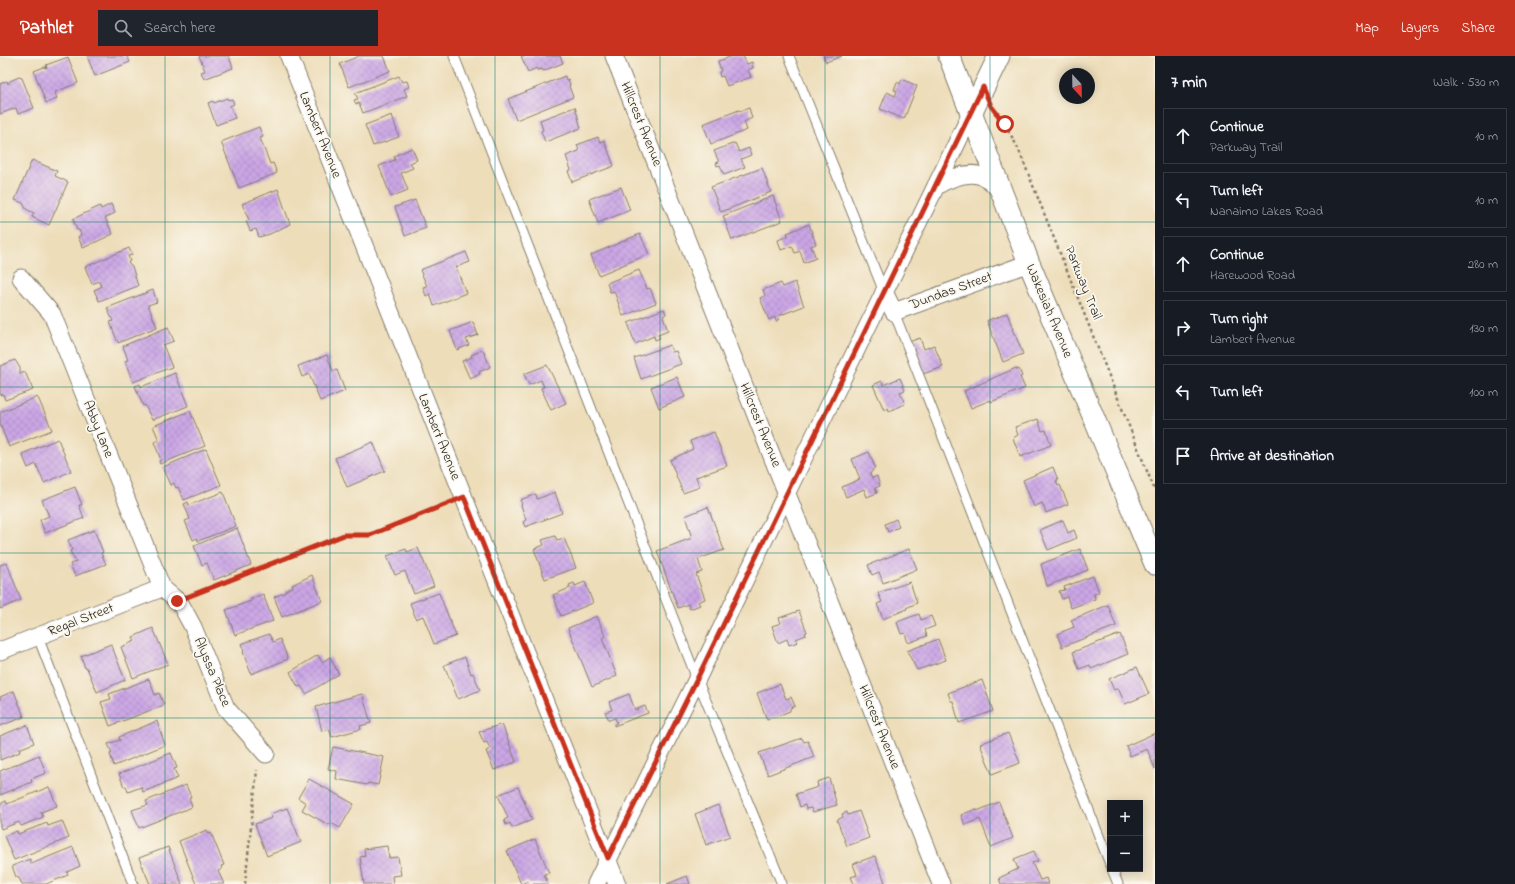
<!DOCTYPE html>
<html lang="en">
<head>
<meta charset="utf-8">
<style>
	:root { --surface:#171b24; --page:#20242c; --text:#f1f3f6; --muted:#9ea1a6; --line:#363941; --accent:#c8321e }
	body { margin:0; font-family:"Indie Flower",sans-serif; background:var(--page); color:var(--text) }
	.controls { position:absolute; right:12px; bottom:12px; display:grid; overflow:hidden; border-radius:0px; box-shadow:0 2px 10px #0003 }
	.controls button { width:36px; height:36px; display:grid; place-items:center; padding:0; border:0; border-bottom:1px solid var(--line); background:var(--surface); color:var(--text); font:20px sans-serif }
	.compass { position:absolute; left:1059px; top:12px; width:36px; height:36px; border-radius:50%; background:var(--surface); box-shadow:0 2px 10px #0003; rotate:158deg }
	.stop { position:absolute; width:12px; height:12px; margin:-9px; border:3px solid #c8321e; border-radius:50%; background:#fff }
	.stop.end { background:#c8321e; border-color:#fff; box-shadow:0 1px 4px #0008 }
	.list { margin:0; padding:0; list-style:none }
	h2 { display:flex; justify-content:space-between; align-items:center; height:52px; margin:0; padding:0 16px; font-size:17px }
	h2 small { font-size:13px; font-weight:400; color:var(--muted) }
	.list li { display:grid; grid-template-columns:26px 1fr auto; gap:12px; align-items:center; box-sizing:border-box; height:56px; margin:0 8px 8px; padding:0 8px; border:1px solid var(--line); border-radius:0px }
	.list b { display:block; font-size:15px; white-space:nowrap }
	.list p { margin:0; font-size:13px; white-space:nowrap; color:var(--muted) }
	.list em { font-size:13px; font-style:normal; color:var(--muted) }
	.icon { flex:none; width:22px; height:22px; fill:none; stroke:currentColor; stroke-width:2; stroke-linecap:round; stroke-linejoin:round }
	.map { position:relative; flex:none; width:1155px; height:828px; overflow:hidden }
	header { display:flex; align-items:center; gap:24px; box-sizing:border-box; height:56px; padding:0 20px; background:var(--accent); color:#fff }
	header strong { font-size:19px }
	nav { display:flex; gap:22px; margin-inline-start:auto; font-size:14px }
	.search { width:280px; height:36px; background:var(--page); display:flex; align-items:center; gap:10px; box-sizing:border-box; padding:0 14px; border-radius:0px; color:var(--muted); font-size:15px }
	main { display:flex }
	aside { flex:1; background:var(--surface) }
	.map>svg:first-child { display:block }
	.building { fill:url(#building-cross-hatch) }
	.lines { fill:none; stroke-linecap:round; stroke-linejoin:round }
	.service-casing { stroke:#847c6a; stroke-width:11 }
	.minor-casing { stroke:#847c6a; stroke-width:19 }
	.tertiary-casing { stroke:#847c6a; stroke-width:23 }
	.path { stroke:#847c6a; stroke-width:2.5; stroke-dasharray:3 3; stroke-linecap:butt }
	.service { stroke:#fff; stroke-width:9 }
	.minor { stroke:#fff; stroke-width:17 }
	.tertiary { stroke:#fff; stroke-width:21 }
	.route { stroke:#c8321e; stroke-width:5 }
	.grid { fill:none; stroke:#0f766e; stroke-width:1; stroke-opacity:0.55 }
	.labels { text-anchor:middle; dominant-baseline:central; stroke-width:3.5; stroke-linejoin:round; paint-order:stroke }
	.street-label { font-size:14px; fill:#1c1c1c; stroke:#fbf7ec }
</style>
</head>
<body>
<header>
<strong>Pathlet</strong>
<div class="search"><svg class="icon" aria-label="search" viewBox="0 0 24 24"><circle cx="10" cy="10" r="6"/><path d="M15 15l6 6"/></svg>Search here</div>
<nav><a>Map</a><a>Layers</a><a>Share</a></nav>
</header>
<main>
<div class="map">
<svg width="1155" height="828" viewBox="0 0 1155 828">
	<defs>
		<pattern id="building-cross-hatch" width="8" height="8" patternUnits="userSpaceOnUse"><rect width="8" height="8" fill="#cba6e5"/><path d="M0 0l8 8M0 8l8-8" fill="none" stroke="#ae8ec4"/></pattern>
	</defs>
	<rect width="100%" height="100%" fill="#fbf7ec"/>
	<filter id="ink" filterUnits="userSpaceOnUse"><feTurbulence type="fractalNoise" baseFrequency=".025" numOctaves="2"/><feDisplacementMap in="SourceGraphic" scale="8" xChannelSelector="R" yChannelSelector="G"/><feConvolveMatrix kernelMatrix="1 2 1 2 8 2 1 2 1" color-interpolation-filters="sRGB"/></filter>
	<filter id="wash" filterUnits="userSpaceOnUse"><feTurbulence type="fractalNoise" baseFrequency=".012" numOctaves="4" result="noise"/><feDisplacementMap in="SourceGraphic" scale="16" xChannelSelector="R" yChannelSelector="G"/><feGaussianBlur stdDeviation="0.9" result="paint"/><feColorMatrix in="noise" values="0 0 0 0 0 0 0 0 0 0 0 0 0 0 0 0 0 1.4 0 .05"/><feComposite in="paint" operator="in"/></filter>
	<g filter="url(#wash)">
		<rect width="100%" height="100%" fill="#edddb9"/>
		<g id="blocks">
			<g class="building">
				<polygon points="87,0 127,0 130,6 95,20"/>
				<polygon points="199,0 229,0 233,12 204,23 201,16 205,15"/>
				<polygon points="359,0 384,0 390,15 349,31 340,8"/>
				<polygon points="521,0 560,0 563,7 543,15 542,13 537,14 537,12 528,16"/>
				<polygon points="733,0 743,0 747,8 752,6 753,12 748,14 751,21 727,30 723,20 720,21 719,16 721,15 718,5"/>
				<polygon points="823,0 842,0 826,6"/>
				<polygon points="68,1 78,27 55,36 57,43 46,47 34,15 44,11 47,12 46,9"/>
				<polygon points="399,20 402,26 407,25 409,31 404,33 407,40 363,57 359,47 356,48 354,44 358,43 355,37"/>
				<polygon points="565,20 566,24 568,23 570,29 569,30 573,41 516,64 508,43"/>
				<polygon points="19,21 22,22 34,52 18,58 16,52 0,58 0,28 7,25 8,28 10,25"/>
				<polygon points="902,23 917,30 904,63 880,53 887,36 895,40 897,35 894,34 897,26 900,28"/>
				<polygon points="227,42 228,44 232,43 234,48 230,50 235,62 216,69 208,47 213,45 214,47"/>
				<polygon points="575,51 581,72 545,86 541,75 543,74 540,64"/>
				<polygon points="749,52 752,62 744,66 747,74 711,88 703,68 739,54 740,55"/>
				<polygon points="392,59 399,81 373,90 365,69"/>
				<polygon points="259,71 263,81 260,82 270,108 273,107 277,117 239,132 221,86"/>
				<polygon points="598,81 600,86 604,84 614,110 572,126 568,115 571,114 566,100 579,95 577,89"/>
				<polygon points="735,87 739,96 749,92 751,99 741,103 745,111 724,119 720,109 717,110 716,107 719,106 714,95"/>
				<polygon points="412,92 417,104 410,107 413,112 401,117 408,134 391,141 379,110 395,104 394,100"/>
				<polygon points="32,104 57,115 55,120 68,126 49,169 32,161 34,157 26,153 23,147 15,144"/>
				<polygon points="762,112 771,136 721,156 711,131"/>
				<polygon points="621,131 630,154 598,167 589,143"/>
				<polygon points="278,133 290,168 270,178 259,181 256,173 250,175 246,165 249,164 242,148"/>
				<polygon points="773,140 782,165 732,184 723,160"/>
				<polygon points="415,144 426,172 405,180 395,151"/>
				<polygon points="111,148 115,157 105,162 113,178 83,192 78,181 81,179 79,174 77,174 73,163 100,150 101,153"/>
				<polygon points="809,168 816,188 811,190 816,202 804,207 800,195 795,197 792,190 781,194 778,184 788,180 787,177"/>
				<polygon points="640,178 649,198 599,219 591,199"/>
				<polygon points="129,192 132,199 128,200 130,205 128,206 132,210 138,230 99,245 94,234 101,231 99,225 92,228 85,211"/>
				<polygon points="466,196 470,206 456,211 466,237 434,250 430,238 426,240 423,231 427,230 420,214"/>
				<polygon points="639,214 647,233 650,232 656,247 623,260 614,235 610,236 607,227"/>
				<polygon points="795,226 804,250 778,260 779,263 776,265 775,261 769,264 760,242 765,240 763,234 781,227 783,231"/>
				<polygon points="153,234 157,246 148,249 157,271 118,287 110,266 113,265 107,252"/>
				<polygon points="664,253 666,258 663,260 668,275 658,279 660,282 655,284 654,280 635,288 628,267"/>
				<polygon points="1007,257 1013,273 1012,273 1014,278 1015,278 1023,298 1003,306 987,265 993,262 994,263"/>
				<polygon points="473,266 478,279 466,283 469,289 457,294 450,275"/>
				<polygon points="168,271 174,285 163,289 172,311 133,326 125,305 128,304 123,290"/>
				<polygon points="920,282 924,293 934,289 943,311 923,318 920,310 916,312 906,287"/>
				<polygon points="670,289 672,296 676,295 681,308 641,323 634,302"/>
				<polygon points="483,294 490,311 479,316 480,318 470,323 462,305 472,301 471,299"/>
				<polygon points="327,299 333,315 337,314 345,335 320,345 309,318 302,321 298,310"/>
				<polygon points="15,304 20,312 20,318 25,316 33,334 5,344 3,338 0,339 0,310"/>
				<polygon points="547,309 566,347 551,354 541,332 544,331 541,324 529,329 524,318"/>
				<polygon points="1016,312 1017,314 1019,313 1022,320 1020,321 1025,332 991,346 991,344 971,352 964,335"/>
				<polygon points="175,317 188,350 152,364 145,349 143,350 135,330 140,328 141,331"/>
				<polygon points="677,321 685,341 659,352 651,331"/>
				<polygon points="900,322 905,334 900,336 905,348 889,355 888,352 884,354 873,329 882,325 883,329"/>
				<polygon points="37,341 39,344 52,374 9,391 0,368 0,356"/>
				<polygon points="190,355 205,390 160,408 159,405 161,404 154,386 159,384 153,370"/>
				<polygon points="1038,363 1042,375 1046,374 1051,389 1020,401 1013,382 1018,379 1015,371"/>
				<polygon points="714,376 727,410 696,421 700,431 683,437 670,404 693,393 690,385"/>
				<polygon points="58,383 71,415 44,427 36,408 28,412 22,398"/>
				<polygon points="373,386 385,415 347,431 335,402"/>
				<polygon points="206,393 221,429 184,444 178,431 176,432 174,427 171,429 163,411"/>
				<polygon points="869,396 875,411 870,418 872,422 877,420 880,430 875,432 877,437 867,441 864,433 846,441 842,431 860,423 852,403"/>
				<polygon points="1053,411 1058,424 1056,425 1058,430 1060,429 1068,448 1046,457 1042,447 1034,451 1023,424"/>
				<polygon points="75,431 82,449 79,449 84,462 45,477 40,464 49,460 42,444"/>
				<polygon points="223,436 236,470 198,485 197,482 193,484 185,465 190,463 184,448 188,446 189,449"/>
				<polygon points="555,436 562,457 525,471 523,466 526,464 521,449 522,448 520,444 536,438 537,443"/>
				<polygon points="708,451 724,494 698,503 702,516 696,518 705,543 698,546 700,549 690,553 688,548 678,552 657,495 692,482 685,460"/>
				<polygon points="896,463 899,471 888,476 885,468"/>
				<polygon points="1063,464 1068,477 1074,474 1077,482 1048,494 1040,474"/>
				<polygon points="237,472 251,509 214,524 207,507 202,509 194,490"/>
				<polygon points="94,474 103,496 101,497 106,508 75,520 70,508 76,506 70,495 72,494 68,484"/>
				<polygon points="555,480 557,484 564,482 576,512 545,523 534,493 544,489 542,484"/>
				<polygon points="418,492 434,530 414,538 405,515 395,519 387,500 406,493 407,496"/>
				<polygon points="909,493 917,513 883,527 879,516 872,519 868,509"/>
				<polygon points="1080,493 1088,514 1047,530 1041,508"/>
				<polygon points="7,507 21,544 0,553 0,509"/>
				<polygon points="312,519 322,545 282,561 274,541 286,536 285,535 293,531 292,529"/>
				<polygon points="1093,520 1099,536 1094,538 1095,543 1071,552 1067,541 1062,543 1059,535 1065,534 1064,531"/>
				<polygon points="585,526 593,547 561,560 553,539 570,532 569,529 574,527 575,530"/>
				<polygon points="910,526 917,547 906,552 907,553 883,563 877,548 882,546 878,537"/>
				<polygon points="439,537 456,580 434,588 423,560 416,563 410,547"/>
				<polygon points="263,538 273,565 235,579 226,554 251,545 251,543"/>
				<polygon points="1108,549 1116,570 1062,591 1057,578 1074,571 1071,564"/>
				<polygon points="799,555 807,576 805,577 806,579 796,583 798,586 789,589 787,583 778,587 772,570 781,567 779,562"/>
				<polygon points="919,558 921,564 931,560 935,570 925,574 927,580 908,587 905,577 901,578 897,566"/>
				<polygon points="597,560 605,580 602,582 617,620 592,631 568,572"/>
				<polygon points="153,572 168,608 133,622 121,591 135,585 133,581"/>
				<polygon points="269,578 273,586 280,583 288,603 251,618 243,596 244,595 241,588"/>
				<polygon points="1120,578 1128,598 1091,613 1090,609 1079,613 1073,596"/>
				<polygon points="938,583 946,604 917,614 907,595"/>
				<polygon points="111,588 125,624 97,636 87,612 85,612 81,600"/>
				<polygon points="318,599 322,606 330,601 339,618 306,638 301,630 298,631 290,616"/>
				<polygon points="465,601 471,618 473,617 480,634 458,643 444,609"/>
				<polygon points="1137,611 1149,638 1125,648 1118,632 1114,634 1109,623"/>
				<polygon points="149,623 155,639 159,637 164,649 110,670 101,646 111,643 109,638"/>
				<polygon points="982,624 993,655 959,667 953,645 951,645 948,637"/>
				<polygon points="780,628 786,643 791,641 795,650 790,652 790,655 767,664 757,637"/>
				<polygon points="14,635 24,661 0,670 0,641"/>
				<polygon points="362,638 371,667 360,670 361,673 332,681 329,673 322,675 316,651"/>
				<polygon points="629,638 635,654 645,650 648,657 614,670 614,668 617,667 615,662 609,664 605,656 612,654 609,646"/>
				<polygon points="157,665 165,689 114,710 110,698 112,697 108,688 120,684 119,681"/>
				<polygon points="502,668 516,706 494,714 486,695 490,693 487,686 484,687 479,676"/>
				<polygon points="27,669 34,687 19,693 20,696 0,704 0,680"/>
				<polygon points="1008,677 1020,707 992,718 980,688"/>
				<polygon points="1155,677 1155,713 1147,693 1130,700 1126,690"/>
				<polygon points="802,682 804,686 808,685 814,701 768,719 759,697"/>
				<polygon points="333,691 384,701 378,729 368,727 367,729 336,723 337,715 328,713"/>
				<polygon points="171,697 177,712 174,713 178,722 143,736 141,731 128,736 126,730 124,731 119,718"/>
				<polygon points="39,699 46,717 31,723 32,726 0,739 0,715"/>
				<polygon points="829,722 837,749 813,756 811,752 806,753 805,749 800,751 796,738 818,731 817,726"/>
				<polygon points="309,723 354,748 340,772 331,767 329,769 302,754 306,747 298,742"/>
				<polygon points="186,729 191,741 189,742 192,751 139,772 132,754 148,749 146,745"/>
				<polygon points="49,731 57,750 41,756 43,761 21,770 19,766 1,773 0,770 0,748 6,745 7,748"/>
				<polygon points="518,731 532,764 512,772 510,767 506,769 504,764 508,762 498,739"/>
				<polygon points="999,746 1013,782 991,791 980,763 965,769 961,759 976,753 977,755"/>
				<polygon points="718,749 730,780 706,789 695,758"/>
				<polygon points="287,752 301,786 267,800 255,768 272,762 270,758"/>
				<polygon points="859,755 869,782 847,790 837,764 843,761 842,758 847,756 848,759"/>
				<polygon points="62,765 69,782 14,804 4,780 17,775 18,778 47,767 48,770"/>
				<polygon points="207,774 209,778 211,777 224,809 221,810 222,813 218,815 224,828 196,828 179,785"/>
				<polygon points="535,783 549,817 544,818 548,828 529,828 528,825 521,828 507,795"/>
				<polygon points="387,790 389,802 398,801 401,819 392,820 393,828 364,828 360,801 365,800 364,793"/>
				<polygon points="73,791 80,810 67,816 68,819 46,828 22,828 19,822 16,821 12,810 30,803 31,808"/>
				<polygon points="168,791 182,828 150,828 139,802"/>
				<polygon points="1034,795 1038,805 1032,807 1040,824 1046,822 1048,828 1001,828 999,822 1018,813 1014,803"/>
				<polygon points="875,800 885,826 879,828 854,828 851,821 857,819 853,808"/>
				<polygon points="687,820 690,828 667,828"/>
			</g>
		</g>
	</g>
	<g filter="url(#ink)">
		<use href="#blocks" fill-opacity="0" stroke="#847c6a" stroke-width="1"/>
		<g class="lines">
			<g class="service-casing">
				<g id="service">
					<polyline points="454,0 697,623 782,828"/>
					<polyline points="789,0 884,236"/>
					<polyline points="894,256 1110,808"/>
					<polyline points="38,581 133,828"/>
					<polyline points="1112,813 1118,828"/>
				</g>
			</g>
			<g class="minor-casing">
				<g id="minor">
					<polyline points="289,0 617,828"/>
					<polyline points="614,0 941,828"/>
					<path d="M936 130C959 117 984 110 1000 136"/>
					<polyline points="21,222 52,258 162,532 180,547 193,571 226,652 266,698"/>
					<polyline points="884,236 894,256 1029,207"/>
					<polyline points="0,595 162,532"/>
					<polyline points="596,828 697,623 787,436 971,58"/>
				</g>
			</g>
			<g class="tertiary-casing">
				<g id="tertiary">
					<polyline points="949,0 1029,207 1155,508"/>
					<polyline points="971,58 999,0"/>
				</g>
			</g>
			<g class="path">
				<path d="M994 55C1006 70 1015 84 1022 102L1155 435"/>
				<polyline points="195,538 344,479 370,479 446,448"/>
				<polyline points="245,828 257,714"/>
			</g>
			<use href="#service" class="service"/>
			<use href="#minor" class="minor"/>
			<use href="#tertiary" class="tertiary"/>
		</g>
	</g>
	<g class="lines" filter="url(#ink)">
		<polyline class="route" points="177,545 344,479 370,479 464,441 608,802 697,623 983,31 991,50 1005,68"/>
	</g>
	<path class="grid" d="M165 0V828M330 0V828M495 0V828M660 0V828M825 0V828M990 0V828M0 166H1155M0 331H1155M0 497H1155M0 662H1155"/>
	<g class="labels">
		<g class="street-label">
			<text transform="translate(641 68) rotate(68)">Hillcrest Avenue</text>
			<text transform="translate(320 79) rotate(68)">Lambert Avenue</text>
			<text transform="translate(1083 227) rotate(68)">Parkway Trail</text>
			<text transform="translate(951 235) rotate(-20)">Dundas Street</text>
			<text transform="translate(1049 255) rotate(67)">Wakesiah Avenue</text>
			<text transform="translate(760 369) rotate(68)">Hillcrest Avenue</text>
			<text transform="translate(98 373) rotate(68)">Abby Lane</text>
			<text transform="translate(439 381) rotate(68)">Lambert Avenue</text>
			<text transform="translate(81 564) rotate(-21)">Regal Street</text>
			<text transform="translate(212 616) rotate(67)">Alyssa Place</text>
			<text transform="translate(879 671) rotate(68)">Hillcrest Avenue</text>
		</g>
	</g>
</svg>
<div class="controls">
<button>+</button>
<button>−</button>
</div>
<svg class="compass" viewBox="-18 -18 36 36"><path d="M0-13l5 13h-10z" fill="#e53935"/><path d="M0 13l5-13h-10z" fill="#9ea1a6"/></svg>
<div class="stop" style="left:1005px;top:68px"></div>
<div class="stop end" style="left:177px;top:545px"></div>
</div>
<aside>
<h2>7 min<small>Walk · 530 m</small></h2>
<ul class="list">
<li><svg class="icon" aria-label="ahead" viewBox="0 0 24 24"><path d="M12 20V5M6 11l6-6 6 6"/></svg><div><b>Continue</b><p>Parkway Trail</p></div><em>10 m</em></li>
<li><svg class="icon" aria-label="left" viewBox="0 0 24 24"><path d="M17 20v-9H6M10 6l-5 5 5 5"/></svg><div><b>Turn left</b><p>Nanaimo Lakes Road</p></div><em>10 m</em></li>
<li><svg class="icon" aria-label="ahead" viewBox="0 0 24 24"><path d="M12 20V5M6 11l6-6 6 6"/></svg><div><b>Continue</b><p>Harewood Road</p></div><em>280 m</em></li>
<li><svg class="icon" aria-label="right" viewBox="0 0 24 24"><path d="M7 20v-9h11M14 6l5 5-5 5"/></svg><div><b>Turn right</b><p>Lambert Avenue</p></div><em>130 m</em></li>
<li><svg class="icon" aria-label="left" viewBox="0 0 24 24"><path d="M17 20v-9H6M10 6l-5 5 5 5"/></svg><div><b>Turn left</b></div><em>100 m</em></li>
<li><svg class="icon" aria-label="arrive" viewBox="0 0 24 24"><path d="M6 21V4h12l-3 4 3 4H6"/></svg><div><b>Arrive at destination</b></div></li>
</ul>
</aside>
</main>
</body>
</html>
